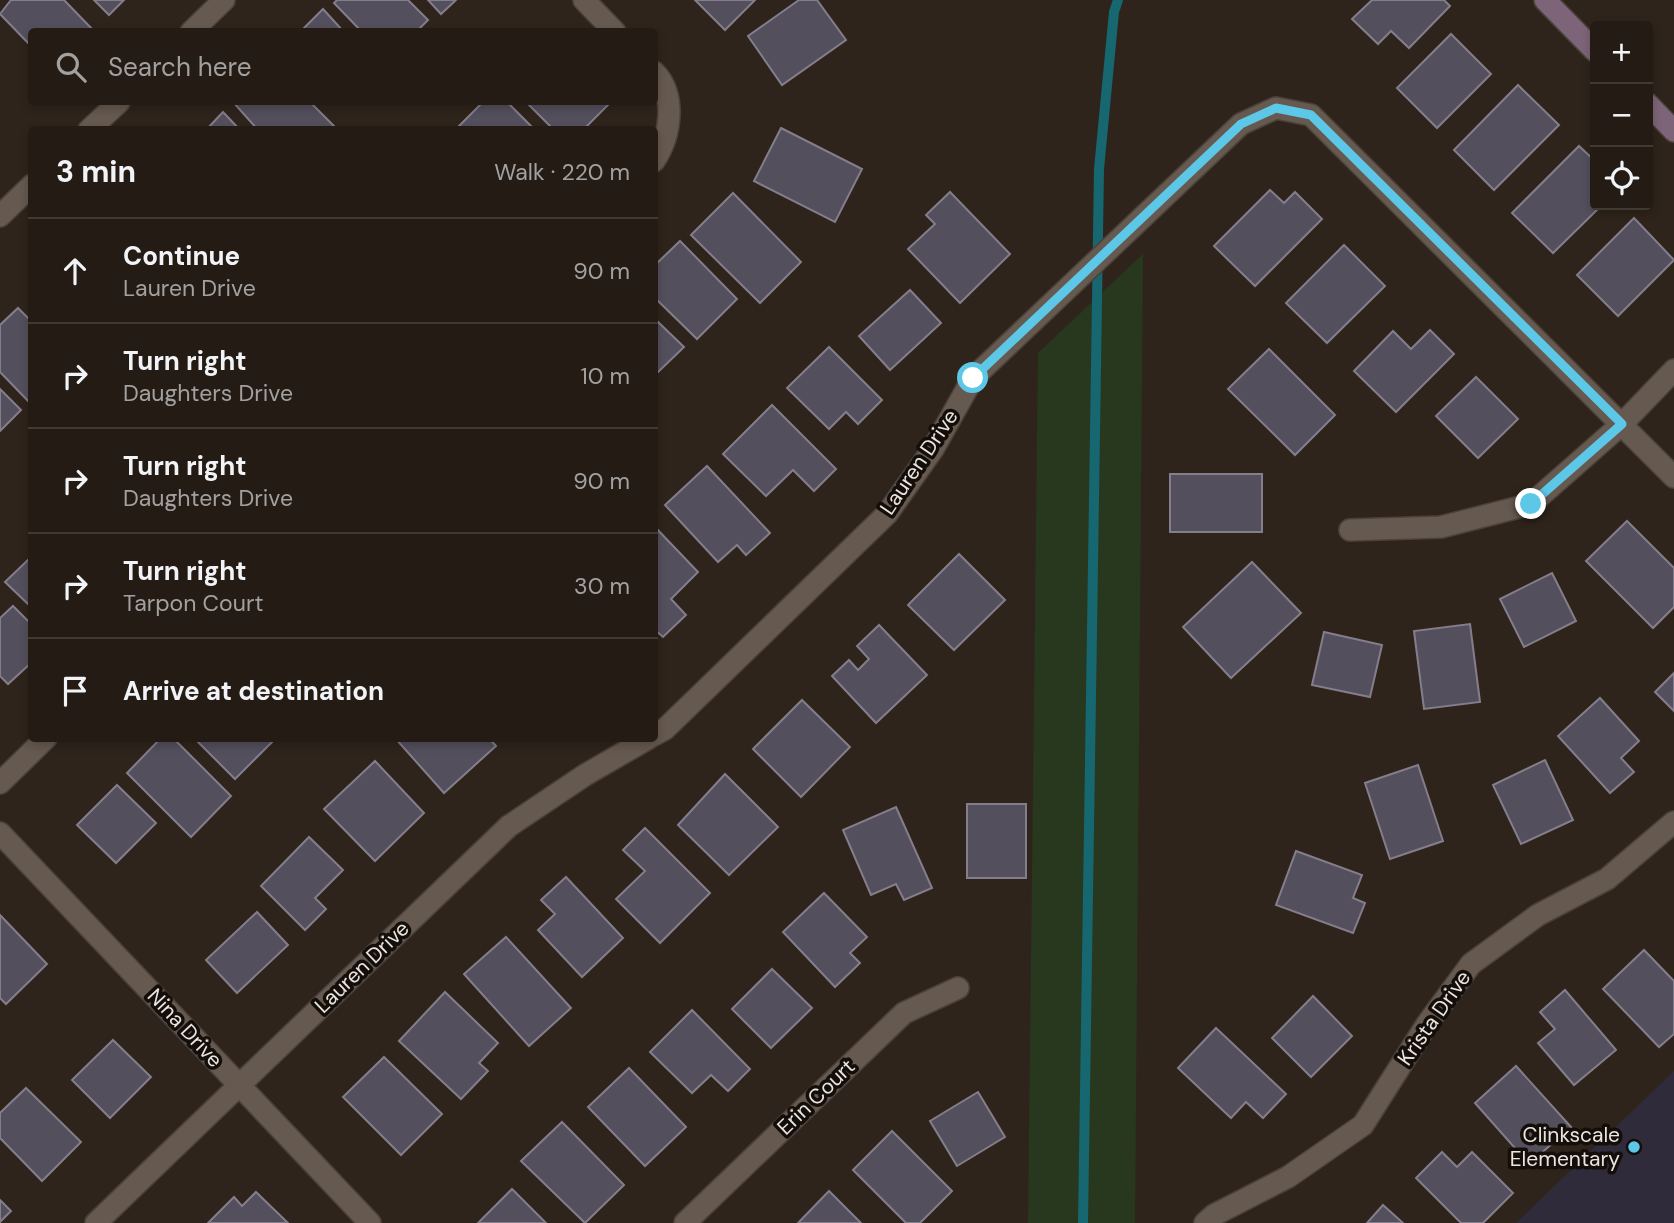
<!DOCTYPE html>
<html lang="en">
<head>
<meta charset="utf-8">
<style>
	:root { --surface:#231b14; --page:#2f2822; --text:#f1f3f6; --muted:#a3a1a0; --line:#403934 }
	body { margin:0; font-family:"DM Sans",sans-serif; background:var(--page); color:var(--text) }
	.controls { position:absolute; right:21px; top:21px; display:grid; overflow:hidden; border-radius:7px; box-shadow:0 4px 10px #0003 }
	.controls button { width:63px; height:63px; display:grid; place-items:center; padding:0; border:0; border-bottom:2px solid var(--line); background:var(--surface); color:var(--text); font:35px sans-serif }
	.stop { position:absolute; width:21px; height:21px; margin:-16px; border:5px solid #5dc7e8; border-radius:50%; background:#fff }
	.stop.end { background:#5dc7e8; border-color:#fff; box-shadow:0 2px 7px #0008 }
	.list { margin:0; padding:0; list-style:none }
	h2 { display:flex; justify-content:space-between; align-items:center; height:91px; margin:0; padding:0 28px; font-size:30px }
	h2 small { font-size:23px; font-weight:400; color:var(--muted) }
	.list li { display:grid; grid-template-columns:46px 1fr auto; gap:21px; align-items:center; box-sizing:border-box; height:105px; padding:0 28px; border-top:2px solid var(--line) }
	.list b { display:block; font-size:26px; white-space:nowrap }
	.list p { margin:0; font-size:23px; white-space:nowrap; color:var(--muted) }
	.list em { font-size:23px; font-style:normal; color:var(--muted) }
	.icon { flex:none; width:38px; height:38px; fill:none; stroke:currentColor; stroke-width:2; stroke-linecap:round; stroke-linejoin:round }
	.map { position:relative; flex:none; width:1674px; height:1223px; overflow:hidden }
	.search { position:absolute; background:var(--surface); box-shadow:0 4px 10px #0003; left:28px; top:28px; width:630px; height:77px; display:flex; align-items:center; gap:18px; box-sizing:border-box; padding:0 24px; border-radius:7px; color:var(--muted); font-size:26px }
	.panel { position:absolute; background:var(--surface); box-shadow:0 4px 10px #0003; left:28px; top:126px; width:630px; height:616px; border-radius:7px }
	.map>svg:first-child { display:block }
	.education { fill:#2f2b3b }
	.green { fill:#28381e }
	.lines { fill:none; stroke-linecap:round; stroke-linejoin:round }
	.stream { stroke:#176771; stroke-width:10 }
	.building { fill:#544f5c; stroke:#847e8c; stroke-width:2 }
	.street-casing { stroke:#4a413a; stroke-width:24 }
	.secondary-casing { stroke:#4a413a; stroke-width:24 }
	.street { stroke:#66594f; stroke-width:21 }
	.secondary { stroke:#7d6478; stroke-width:21 }
	.route { stroke:#5dc7e8; stroke-width:9 }
	.poi-dot { fill:#5dc7e8; stroke:#130e0a; stroke-width:2.5 }
	.labels { text-anchor:middle; dominant-baseline:central; stroke-width:7; stroke-linejoin:round; paint-order:stroke }
	.street-label { font-size:21px; fill:#ebe4de; stroke:#130e0a }
	.poi-label { font-size:21px; fill:#ebe4de; stroke:#130e0a; text-anchor:end }
</style>
</head>
<body>
<div class="map">
<svg width="1674" height="1223" viewBox="0 0 1674 1223">
	<rect width="100%" height="100%" fill="#2f241b"/>
	<polygon class="education" points="1674,1071 1674,1223 1516,1223"/>
	<polygon class="green" points="1143,254 1135,1223 1028,1223 1038,353"/>
	<g class="lines">
		<polyline class="stream" points="1083,1223 1099,169 1114,12 1118,0"/>
	</g>
	<g class="building">
		<polygon points="11,0 64,0 95,32 32,32 32,47 0,14"/>
		<polygon points="94,0 124,0 109,15"/>
		<polygon points="337,0 408,0 428,20 416,32 362,32 334,3"/>
		<polygon points="428,0 456,0 441,14"/>
		<polygon points="695,0 755,0 725,30"/>
		<polygon points="799,0 817,0 846,40 782,85 748,36"/>
		<polygon points="1372,0 1444,0 1450,6 1409,48 1391,31 1378,44 1352,19"/>
		<polygon points="323,9 344,32 300,32"/>
		<polygon points="1451,34 1491,74 1437,128 1397,88"/>
		<polygon points="1518,85 1559,125 1494,190 1454,150"/>
		<polygon points="233,102 310,102 336,128 258,130"/>
		<polygon points="483,102 507,102 535,130 455,130"/>
		<polygon points="526,102 606,102 609,104 583,130 554,130"/>
		<polygon points="223,112 240,130 206,130"/>
		<polygon points="781,128 862,169 835,222 754,181"/>
		<polygon points="1579,146 1595,161 1595,205 1602,205 1553,253 1512,213"/>
		<polygon points="1270,190 1284,203 1295,192 1322,219 1255,286 1214,246"/>
		<polygon points="950,192 1010,254 960,303 908,249 935,224 926,215"/>
		<polygon points="733,193 801,262 760,303 691,235"/>
		<polygon points="1634,218 1674,260 1618,316 1577,275"/>
		<polygon points="680,241 737,299 697,339 654,297 654,266"/>
		<polygon points="1344,245 1385,286 1327,343 1286,303"/>
		<polygon points="910,290 941,323 890,370 859,336"/>
		<polygon points="18,308 32,322 31,404 0,372 0,325"/>
		<polygon points="654,318 684,347 654,376"/>
		<polygon points="1430,330 1454,354 1396,412 1354,371 1393,331 1411,349"/>
		<polygon points="829,347 882,400 858,424 846,412 829,429 787,388"/>
		<polygon points="1269,349 1335,415 1295,455 1228,389"/>
		<polygon points="1476,377 1518,419 1478,458 1436,416"/>
		<polygon points="0,389 21,410 0,431"/>
		<polygon points="772,405 836,469 814,491 793,470 766,496 723,454"/>
		<polygon points="707,466 770,533 746,555 737,545 718,562 665,505"/>
		<rect x="1170" y="474" width="92" height="58"/>
		<polygon points="1627,521 1674,568 1674,607 1653,628 1586,561"/>
		<polygon points="654,526 698,572 671,599 686,615 663,637 654,629"/>
		<polygon points="959,554 1005,600 954,650 908,605"/>
		<polygon points="32,556 32,608 5,582"/>
		<polygon points="1252,562 1301,613 1231,678 1183,627"/>
		<polygon points="1552,573 1576,621 1524,647 1500,599"/>
		<polygon points="13,606 32,625 32,662 8,684 0,676 0,618"/>
		<polygon points="1470,624 1480,702 1424,709 1414,631"/>
		<polygon points="879,625 927,675 876,723 832,676 849,660 858,670 869,659 857,646"/>
		<polygon points="1324,632 1382,645 1370,697 1312,685"/>
		<polygon points="1674,673 1674,711 1655,692"/>
		<polygon points="1600,698 1639,741 1621,758 1634,772 1610,793 1558,736"/>
		<polygon points="802,700 850,747 801,797 753,749"/>
		<polygon points="161,738 173,738 231,796 191,837 127,773"/>
		<polygon points="194,738 275,738 275,739 235,779"/>
		<polygon points="395,738 489,738 496,746 444,793"/>
		<polygon points="1545,760 1573,820 1521,844 1493,785"/>
		<polygon points="375,761 424,813 375,861 324,809"/>
		<polygon points="1418,765 1443,841 1390,859 1365,783"/>
		<polygon points="725,774 778,827 729,875 678,825"/>
		<polygon points="117,785 156,823 116,863 77,825"/>
		<rect x="967" y="804" width="59" height="74"/>
		<polygon points="896,807 932,888 904,900 896,884 871,895 843,830"/>
		<polygon points="645,828 710,893 660,943 616,899 645,871 623,850"/>
		<polygon points="309,837 343,870 315,898 326,909 305,930 261,886"/>
		<polygon points="1296,851 1362,875 1353,898 1365,903 1353,933 1276,905"/>
		<polygon points="566,877 623,938 582,977 538,930 555,914 541,900"/>
		<polygon points="824,893 867,937 850,953 860,963 835,987 783,932"/>
		<polygon points="257,912 288,945 237,993 206,960"/>
		<polygon points="0,915 47,964 6,1004 0,998"/>
		<polygon points="506,937 571,1008 529,1046 464,974"/>
		<polygon points="1644,950 1674,981 1674,1034 1659,1047 1603,989"/>
		<polygon points="772,969 812,1008 771,1048 732,1009"/>
		<polygon points="1565,990 1616,1050 1574,1085 1538,1043 1555,1029 1540,1012"/>
		<polygon points="445,992 498,1043 479,1063 488,1071 461,1099 399,1041"/>
		<polygon points="1313,996 1352,1036 1311,1077 1272,1038"/>
		<polygon points="692,1010 750,1069 728,1091 711,1075 692,1093 650,1052"/>
		<polygon points="1216,1028 1286,1094 1263,1118 1246,1102 1231,1118 1178,1068"/>
		<polygon points="113,1040 151,1077 110,1118 72,1080"/>
		<polygon points="384,1057 442,1114 401,1155 343,1097"/>
		<polygon points="1516,1066 1571,1127 1529,1164 1475,1103"/>
		<polygon points="629,1068 686,1127 645,1166 588,1107"/>
		<polygon points="26,1088 81,1142 42,1181 0,1138 0,1113"/>
		<polygon points="978,1092 1005,1137 957,1166 930,1121"/>
		<polygon points="562,1122 624,1185 585,1223 521,1161"/>
		<polygon points="892,1131 952,1191 920,1223 906,1223 853,1170"/>
		<polygon points="1442,1152 1457,1167 1472,1152 1513,1193 1483,1223 1461,1223 1416,1178"/>
		<polygon points="512,1189 546,1223 478,1223"/>
		<polygon points="829,1191 861,1223 798,1223"/>
		<polygon points="256,1192 288,1223 208,1223 234,1197 242,1206"/>
		<polygon points="0,1200 11,1211 0,1222"/>
		<polygon points="1383,1205 1403,1223 1367,1223"/>
	</g>
	<g class="lines">
		<g class="street-casing">
			<g id="street">
				<polyline points="584,0 615,32"/>
				<polyline points="191,32 224,0"/>
				<path d="M654 72C677 95 671 136 654 161"/>
				<polyline points="89,130 119,102"/>
				<polyline points="0,216 32,185"/>
				<polyline points="1350,530 1441,527 1531,504 1622,424 1674,370"/>
				<polyline points="654,735 665,729 887,514 933,449 973,378 1241,124 1276,108 1311,115 1674,477"/>
				<polyline points="0,783 46,738"/>
				<polyline points="0,833 370,1223"/>
				<polyline points="96,1223 509,826 585,775 649,738"/>
				<polyline points="685,1223 904,1013 958,988"/>
				<polyline points="1205,1223 1214,1215 1288,1177 1363,1125 1427,1024 1471,964 1538,915 1607,879 1674,822"/>
			</g>
		</g>
		<g class="secondary-casing">
			<g id="secondary">
				<polyline points="1545,0 1595,51"/>
				<polyline points="1648,104 1674,131"/>
			</g>
		</g>
		<use href="#street" class="street"/>
		<use href="#secondary" class="secondary"/>
	</g>
	<g class="lines">
		<polyline class="route" points="973,378 1241,124 1276,108 1311,115 1622,424 1531,504"/>
	</g>
	<circle class="poi-dot" cx="1634" cy="1147" r="7"/>
	<g class="labels">
		<g class="street-label">
			<text transform="translate(919 462) rotate(-56)">Lauren Drive</text>
			<text transform="translate(362 967) rotate(-44)">Lauren Drive</text>
			<text transform="translate(1434 1018) rotate(-55)">Krista Drive</text>
			<text transform="translate(185 1028) rotate(47)">Nina Drive</text>
			<text transform="translate(816 1097) rotate(-44)">Erin Court</text>
		</g>
		<g class="poi-label">
			<text x="1620" y="1135">Clinkscale<tspan x="1620" dy="24">Elementary</tspan></text>
		</g>
	</g>
</svg>
<div class="controls">
<button>+</button>
<button>−</button>
<button><svg class="icon" aria-label="locate" viewBox="0 0 24 24"><circle cx="12" cy="12" r="6"/><path d="M12 2v4M12 18v4M2 12h4M18 12h4"/></svg></button>
</div>
<div class="stop" style="left:973px;top:378px"></div>
<div class="stop end" style="left:1531px;top:504px"></div>
<div class="search"><svg class="icon" aria-label="search" viewBox="0 0 24 24"><circle cx="10" cy="10" r="6"/><path d="M15 15l6 6"/></svg>Search here</div>
<section class="panel">
<h2>3 min<small>Walk · 220 m</small></h2>
<ul class="list">
<li><svg class="icon" aria-label="ahead" viewBox="0 0 24 24"><path d="M12 20V5M6 11l6-6 6 6"/></svg><div><b>Continue</b><p>Lauren Drive</p></div><em>90 m</em></li>
<li><svg class="icon" aria-label="right" viewBox="0 0 24 24"><path d="M7 20v-9h11M14 6l5 5-5 5"/></svg><div><b>Turn right</b><p>Daughters Drive</p></div><em>10 m</em></li>
<li><svg class="icon" aria-label="right" viewBox="0 0 24 24"><path d="M7 20v-9h11M14 6l5 5-5 5"/></svg><div><b>Turn right</b><p>Daughters Drive</p></div><em>90 m</em></li>
<li><svg class="icon" aria-label="right" viewBox="0 0 24 24"><path d="M7 20v-9h11M14 6l5 5-5 5"/></svg><div><b>Turn right</b><p>Tarpon Court</p></div><em>30 m</em></li>
<li><svg class="icon" aria-label="arrive" viewBox="0 0 24 24"><path d="M6 21V4h12l-3 4 3 4H6"/></svg><div><b>Arrive at destination</b></div></li>
</ul>
</section>
</div>
</body>
</html>
